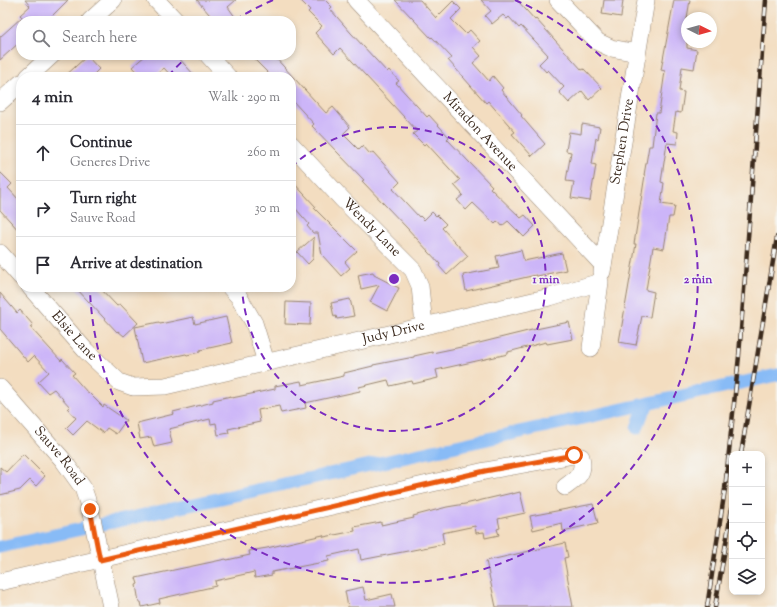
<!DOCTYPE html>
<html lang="en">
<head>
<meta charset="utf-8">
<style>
	:root { --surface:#fff; --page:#f2f2f3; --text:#2b2b33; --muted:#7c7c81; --line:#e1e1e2 }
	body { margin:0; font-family:"Sorts Mill Goudy",serif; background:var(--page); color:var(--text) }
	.controls { position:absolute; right:12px; bottom:12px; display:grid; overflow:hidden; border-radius:8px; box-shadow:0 2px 6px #0003 }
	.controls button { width:36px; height:36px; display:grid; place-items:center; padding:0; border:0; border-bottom:1px solid var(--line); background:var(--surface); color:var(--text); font:20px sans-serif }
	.compass { position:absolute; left:681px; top:12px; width:36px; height:36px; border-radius:50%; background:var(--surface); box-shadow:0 2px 6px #0003; rotate:95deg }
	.stop { position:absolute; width:12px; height:12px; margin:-9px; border:3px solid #ea580c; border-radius:50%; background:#fff }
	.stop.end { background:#ea580c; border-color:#fff; box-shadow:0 1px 4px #0008 }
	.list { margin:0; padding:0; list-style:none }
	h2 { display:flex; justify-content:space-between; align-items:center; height:52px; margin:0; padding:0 16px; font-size:17px }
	h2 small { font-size:13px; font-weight:400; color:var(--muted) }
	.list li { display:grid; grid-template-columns:26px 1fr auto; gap:12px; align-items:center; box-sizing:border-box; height:56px; padding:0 16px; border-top:1px solid var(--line) }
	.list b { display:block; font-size:15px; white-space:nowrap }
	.list p { margin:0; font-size:13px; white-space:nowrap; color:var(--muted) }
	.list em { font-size:13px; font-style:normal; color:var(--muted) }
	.icon { flex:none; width:22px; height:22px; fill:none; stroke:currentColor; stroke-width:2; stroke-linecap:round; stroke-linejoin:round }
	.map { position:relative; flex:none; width:777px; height:607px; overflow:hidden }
	.search { position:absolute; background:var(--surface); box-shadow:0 2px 6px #0003; left:16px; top:16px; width:280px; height:44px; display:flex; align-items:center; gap:10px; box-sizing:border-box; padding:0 14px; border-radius:16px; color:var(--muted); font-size:15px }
	.panel { position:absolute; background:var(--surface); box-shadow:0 2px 6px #0003; left:16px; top:72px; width:280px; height:220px; border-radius:16px }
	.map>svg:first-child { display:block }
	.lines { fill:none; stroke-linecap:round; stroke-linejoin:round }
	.canal { stroke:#88bbf6; stroke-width:13 }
	.building { fill:#ccb5f8 }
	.minor-casing { stroke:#97846f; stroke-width:18 }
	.minor { stroke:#fff; stroke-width:17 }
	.rail-casing { stroke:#3b2a1e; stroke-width:4.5 }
	.rail { stroke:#f6f6f2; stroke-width:3; stroke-dasharray:9; stroke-linecap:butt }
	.route { stroke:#ea580c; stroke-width:5 }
	.ring { fill:none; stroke:#7b2cbf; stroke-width:2; stroke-dasharray:7 5 }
	.labels { text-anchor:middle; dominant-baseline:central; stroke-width:3; stroke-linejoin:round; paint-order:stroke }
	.street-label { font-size:14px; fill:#3b2a1e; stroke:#f6f6f2 }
	.centre { fill:#7b2cbf; stroke:#f6f6f2; stroke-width:2 }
	.ring-label { font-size:12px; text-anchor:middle; font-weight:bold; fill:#7b2cbf; stroke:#f6f6f2; stroke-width:3; stroke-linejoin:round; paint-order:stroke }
</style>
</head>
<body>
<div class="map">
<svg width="777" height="607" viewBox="0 0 777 607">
	<rect width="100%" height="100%" fill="#f6f6f2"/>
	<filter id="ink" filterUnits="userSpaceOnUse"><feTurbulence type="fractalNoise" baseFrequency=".025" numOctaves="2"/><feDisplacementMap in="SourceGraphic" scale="8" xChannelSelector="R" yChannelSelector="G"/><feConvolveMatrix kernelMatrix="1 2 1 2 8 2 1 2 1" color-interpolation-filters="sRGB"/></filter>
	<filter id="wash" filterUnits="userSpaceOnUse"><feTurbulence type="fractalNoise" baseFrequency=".012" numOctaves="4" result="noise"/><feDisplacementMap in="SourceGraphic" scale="16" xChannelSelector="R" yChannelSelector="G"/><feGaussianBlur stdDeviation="0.9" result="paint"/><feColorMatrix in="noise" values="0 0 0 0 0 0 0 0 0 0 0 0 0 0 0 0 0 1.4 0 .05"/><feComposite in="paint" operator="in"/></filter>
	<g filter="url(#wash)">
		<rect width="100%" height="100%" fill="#f3ddc0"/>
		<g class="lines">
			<g class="canal">
				<polyline points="637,428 642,414 649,403"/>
				<polyline points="0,547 777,375"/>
			</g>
		</g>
		<g id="blocks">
			<g class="building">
				<polygon points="25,0 68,0 47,21 26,21 20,15 30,6"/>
				<polygon points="197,0 236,0 228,7 238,21 215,21"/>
				<polygon points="300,0 325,0 332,7 330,9 351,33 387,72 389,70 399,81 396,83 427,117 429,115 449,137 447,139 492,186 490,188 521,218 525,215 535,226 524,237 508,221 502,226 498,221 495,224 473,203 466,210 457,200 463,195 454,185 460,180 426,143 424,145 413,134 417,131 340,48 334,54 315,33 322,26 308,12 310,10"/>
				<polygon points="395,0 420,0 436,18 453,1 461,9 451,19 466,34 470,30 480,41 473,47 481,56 473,63 489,81 493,76 503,88 501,90 522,115 521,116 545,144 532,156 512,134 515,132 488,101 486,103 448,60 452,58 432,37 431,38"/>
				<polygon points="481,0 517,0 535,20 536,19 582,70 584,69 602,88 589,100 582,91 569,103 559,92 564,87 548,70 546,72 539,64 548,55 521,26 519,28 509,17 507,19 503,15 492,24 485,16 491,11"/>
				<polygon points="604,0 623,0 621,17 602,14"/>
				<polygon points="674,0 690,0 687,18 687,48 697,50 694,69 682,67 679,91 684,92 681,113 676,112 673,131 678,132 677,144 667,143 661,182 664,183 661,204 675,206 673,217 669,217 664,249 653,247 646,290 654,292 650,317 642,316 636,345 619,342 636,244 634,244 645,175 644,175 649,146 652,146 656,113 659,113 665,71 661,70"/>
				<polygon points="21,18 21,41 0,60 0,37"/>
				<polygon points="146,55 176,55 196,77 172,77 164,68 154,77 141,77 132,67"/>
				<polygon points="250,55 273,55 326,113 333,107 350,127 343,134 359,150 363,146 370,154 373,152 400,182 393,189 419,217 420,216 424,220 432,212 436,216 437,215 446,224 442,228 468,256 447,275 439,266 440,264 407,228 362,181 364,180 312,126 314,124 291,99 291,77 272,77"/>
				<polygon points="87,56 99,69 91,77 64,77"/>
				<polygon points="582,124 600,127 598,139 596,138 592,164 596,165 590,201 571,198 574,182 566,181 571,152 566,151 569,132 581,134"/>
				<polygon points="0,172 12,184 8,188 21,202 21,233 0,210"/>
				<polygon points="291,180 316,207 314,208 357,251 345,262 350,268 341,276 322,255 318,233 313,233 307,226 309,224 296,209 291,213"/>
				<polygon points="314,237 313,259 308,264 297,252"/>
				<polygon points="521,250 524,261 562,253 566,270 537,276 536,275 466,291 463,275 499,268 496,256"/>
				<polygon points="373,272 374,275 399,288 387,311 370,302 379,285 361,289 358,275"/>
				<polygon points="75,287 99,287 117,306 120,304 138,323 124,336 118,331 117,332"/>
				<polygon points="0,293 17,313 20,310 33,325 30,327 61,361 62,359 75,373 72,375 87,392 88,392 103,407 104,405 126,420 116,434 107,428 103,433 87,421 73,435 66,428 76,418 68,409 70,407 54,389 48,393 38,382 49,372 34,356 28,362 0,329"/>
				<polygon points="350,299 354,316 337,319 336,316 334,317 331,303"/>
				<polygon points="286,302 311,303 310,325 285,324"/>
				<polygon points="193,317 195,324 226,317 232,343 200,350 200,352 187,355 186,354 142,363 135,327 159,322 160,324"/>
				<polygon points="569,322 573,339 547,344 546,342 508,352 508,354 436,370 438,378 413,384 412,381 390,386 388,380 359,387 360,391 305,403 306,408 281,413 279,406 258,410 260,422 228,429 229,433 218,435 216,423 211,424 210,419 169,429 172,443 154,447 151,437 140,439 137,423 174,414 173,412 213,402 213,400 231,396 232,398 275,389 275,386 301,381 302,385 344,376 344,373 373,366 373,365 414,357 414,356 432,352 432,353 471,345 536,329"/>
				<polygon points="23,454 45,476 36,486 30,480 20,490 0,495 0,467 6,472"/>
				<polygon points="520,492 525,513 498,519 500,528 497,529 499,535 485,538 484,532 476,533 475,526 442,533 444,544 361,560 359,549 328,556 329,561 272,572 272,575 255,578 254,572 215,581 216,586 159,599 160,603 142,607 141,602 139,602 136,585 138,584 136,578 226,559 227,560 250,555 249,551 267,548 323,535 324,537 355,531 354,527 381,522 381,525 414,518 413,516 447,507 465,504 512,493 512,494"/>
				<polygon points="593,504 598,523 563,531 562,523 533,530 530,516"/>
				<polygon points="565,543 568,557 564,558 573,607 496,607 486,561"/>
				<polygon points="363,587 366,600 392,594 395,607 348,607 345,591"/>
			</g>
		</g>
	</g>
	<g filter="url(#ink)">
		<use href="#blocks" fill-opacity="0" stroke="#97846f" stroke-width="1"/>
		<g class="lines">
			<g class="minor-casing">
				<g id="minor">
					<polyline points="156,0 176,21"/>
					<path id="s1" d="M356 0 603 265"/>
					<polyline points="558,0 598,42 611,48 637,53"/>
					<polyline points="90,21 113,0"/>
					<polyline points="208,55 228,77"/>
					<polyline points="28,77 52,55"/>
					<polyline points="0,102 21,83"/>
					<path id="s2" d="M291 144 342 199 413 270 420 286 424 326"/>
					<polyline points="0,253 21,277"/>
					<path id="s3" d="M602 272 646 0"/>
					<path id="s4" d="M30 287 86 351 119 382 133 387 165 386 550 297 600 282 591 348"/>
					<polyline points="230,287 239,297 254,323 266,362"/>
					<path id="s5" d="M0 388 63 460 83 488 90 509 111 607"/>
					<path d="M0 582 485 471 574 455 581 457C585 474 577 478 565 487"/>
				</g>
			</g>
			<use href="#minor" class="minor"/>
			<g class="rail-casing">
				<g id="rail">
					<polyline points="741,454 777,237"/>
					<polyline points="707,607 725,489 739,356 766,0"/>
					<polyline points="715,607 732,508"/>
				</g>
			</g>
			<use href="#rail" class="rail"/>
		</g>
	</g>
	<g class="lines" filter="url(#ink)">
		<polyline class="route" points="90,509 100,560 485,471 574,455"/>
	</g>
	<g class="ring">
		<path d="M291 167A152 152 0 1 1 242 288"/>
		<path d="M168 76A304 304 0 0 1 187 57M235 20A304 304 0 0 1 273 0M515 0A304 304 0 1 1 90 290"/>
	</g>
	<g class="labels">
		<g class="street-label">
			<text stroke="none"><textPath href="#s1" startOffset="181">Miradon Avenue</textPath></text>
			<text stroke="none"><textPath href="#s3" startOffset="132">Stephen Drive</textPath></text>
			<text stroke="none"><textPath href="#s2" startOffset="116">Wendy Lane</textPath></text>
			<text stroke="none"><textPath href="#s4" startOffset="412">Judy Drive</textPath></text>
			<text stroke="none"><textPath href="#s4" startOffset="66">Elsie Lane</textPath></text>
			<text stroke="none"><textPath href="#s5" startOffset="90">Sauve Road</textPath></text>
		</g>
	</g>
	<circle cx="394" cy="279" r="6" class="centre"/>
	<g class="ring-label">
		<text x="546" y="283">1 min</text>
		<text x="698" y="283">2 min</text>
	</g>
</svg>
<div class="controls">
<button>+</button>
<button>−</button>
<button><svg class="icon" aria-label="locate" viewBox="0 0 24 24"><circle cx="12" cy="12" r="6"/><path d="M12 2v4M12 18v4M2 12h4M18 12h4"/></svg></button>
<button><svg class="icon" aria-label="layers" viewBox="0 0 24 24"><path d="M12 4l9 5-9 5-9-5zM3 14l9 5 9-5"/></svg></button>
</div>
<svg class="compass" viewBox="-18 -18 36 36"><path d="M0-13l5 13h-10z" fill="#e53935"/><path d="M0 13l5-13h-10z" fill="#7c7c81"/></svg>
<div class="stop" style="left:574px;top:455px"></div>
<div class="stop end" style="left:90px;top:509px"></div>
<div class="search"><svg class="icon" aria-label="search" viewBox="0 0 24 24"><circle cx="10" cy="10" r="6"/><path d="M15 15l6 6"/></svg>Search here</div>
<section class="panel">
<h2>4 min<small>Walk · 290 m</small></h2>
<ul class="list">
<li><svg class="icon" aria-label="ahead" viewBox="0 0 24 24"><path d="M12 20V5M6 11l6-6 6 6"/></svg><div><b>Continue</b><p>Generes Drive</p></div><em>260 m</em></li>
<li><svg class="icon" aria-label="right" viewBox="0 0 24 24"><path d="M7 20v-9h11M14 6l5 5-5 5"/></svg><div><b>Turn right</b><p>Sauve Road</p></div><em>30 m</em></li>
<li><svg class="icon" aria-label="arrive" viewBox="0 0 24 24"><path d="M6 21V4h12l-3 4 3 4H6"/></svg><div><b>Arrive at destination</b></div></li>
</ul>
</section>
</div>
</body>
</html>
